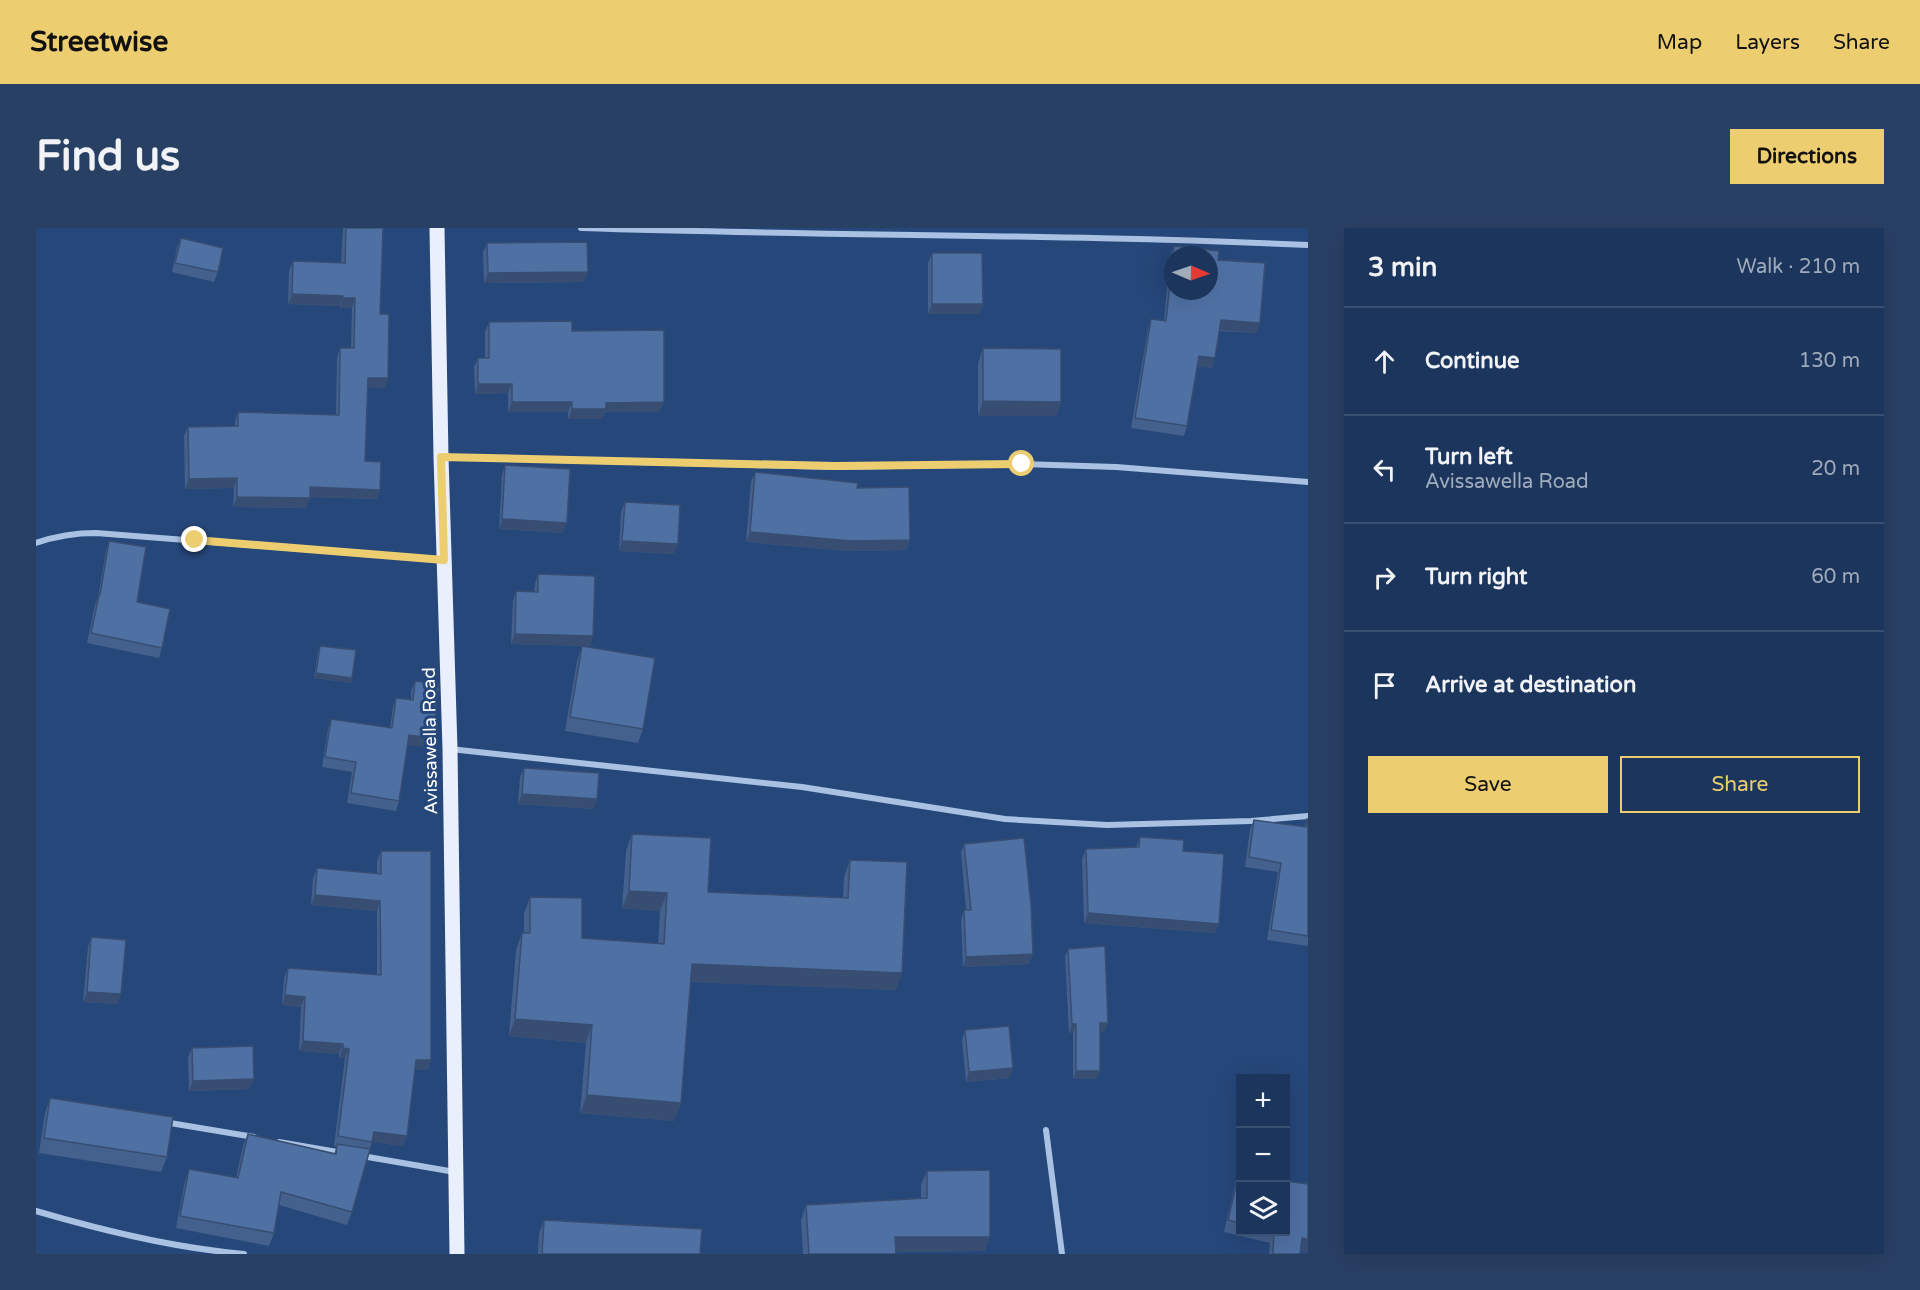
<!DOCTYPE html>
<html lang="en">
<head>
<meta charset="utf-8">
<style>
	:root { --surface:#1c355c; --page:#294065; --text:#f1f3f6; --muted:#a0abbb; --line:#3a5072; --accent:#eccd6f }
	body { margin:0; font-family:"Varela Round",sans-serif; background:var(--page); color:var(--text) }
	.controls { position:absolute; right:18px; bottom:18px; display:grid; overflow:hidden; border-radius:0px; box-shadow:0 6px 24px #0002 }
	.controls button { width:54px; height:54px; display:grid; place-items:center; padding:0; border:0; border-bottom:2px solid var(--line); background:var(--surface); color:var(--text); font:30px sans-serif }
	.compass { position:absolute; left:1128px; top:18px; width:54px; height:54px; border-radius:50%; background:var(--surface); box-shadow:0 6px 24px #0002; rotate:92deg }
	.stop { position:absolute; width:18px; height:18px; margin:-14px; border:4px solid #eccd6f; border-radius:50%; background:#fff }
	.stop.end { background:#eccd6f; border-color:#fff; box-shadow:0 2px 6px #0008 }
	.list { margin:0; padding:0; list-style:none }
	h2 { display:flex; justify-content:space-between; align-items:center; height:78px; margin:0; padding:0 24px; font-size:26px }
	h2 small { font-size:20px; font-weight:400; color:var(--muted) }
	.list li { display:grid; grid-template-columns:39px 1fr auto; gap:18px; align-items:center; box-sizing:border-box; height:108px; padding:0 24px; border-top:2px solid var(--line) }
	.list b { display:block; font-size:22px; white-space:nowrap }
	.list p { margin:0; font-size:20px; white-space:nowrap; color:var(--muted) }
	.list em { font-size:20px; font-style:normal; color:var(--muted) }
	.actions { display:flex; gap:12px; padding:18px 24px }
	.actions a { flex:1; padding:14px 0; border:2px solid var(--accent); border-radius:0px; text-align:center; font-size:21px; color:var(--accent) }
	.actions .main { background:var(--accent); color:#111 }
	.icon { flex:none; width:33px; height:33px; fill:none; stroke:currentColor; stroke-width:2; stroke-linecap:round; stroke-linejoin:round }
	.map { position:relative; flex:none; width:1272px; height:1026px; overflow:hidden; border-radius:0px }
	header { display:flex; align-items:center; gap:36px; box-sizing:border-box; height:84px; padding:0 30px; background:var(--accent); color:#111 }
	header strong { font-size:28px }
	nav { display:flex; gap:33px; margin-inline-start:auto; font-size:21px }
	.intro { display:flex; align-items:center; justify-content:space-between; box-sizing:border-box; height:144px; padding:0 36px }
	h1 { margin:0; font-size:42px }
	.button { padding:15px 27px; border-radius:0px; background:var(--accent); color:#111; font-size:21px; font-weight:700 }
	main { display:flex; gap:36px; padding:0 36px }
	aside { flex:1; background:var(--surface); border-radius:0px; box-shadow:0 6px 24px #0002 }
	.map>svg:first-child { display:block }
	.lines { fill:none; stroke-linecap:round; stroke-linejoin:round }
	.street { stroke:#a9c1e3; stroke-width:6 }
	.primary { stroke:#e9effc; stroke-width:15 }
	.wall { fill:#44608c }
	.shaded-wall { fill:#374e72 }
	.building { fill:#4f70a3; stroke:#374e72; stroke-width:1.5; fill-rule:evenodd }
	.route { stroke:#eccd6f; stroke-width:8 }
	.labels { text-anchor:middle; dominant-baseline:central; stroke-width:6; stroke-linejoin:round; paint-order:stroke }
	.street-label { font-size:18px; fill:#fff; stroke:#26477a }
</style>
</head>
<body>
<header>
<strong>Streetwise</strong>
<nav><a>Map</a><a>Layers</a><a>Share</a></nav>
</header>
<div class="intro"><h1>Find us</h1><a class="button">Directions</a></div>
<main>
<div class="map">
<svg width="1272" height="1026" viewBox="0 0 1272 1026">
	<rect width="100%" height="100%" fill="#26477a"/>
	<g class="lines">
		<g class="street">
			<path d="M545 0C787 8 1030 6 1272 17"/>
			<polyline points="406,229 799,239 986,236 1080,239 1272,254"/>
			<path d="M0 315C20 308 39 305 60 305L407 332"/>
			<polyline points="414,521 766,559 969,591 1071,597 1215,593 1272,588"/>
			<polyline points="128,894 218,909"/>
			<polyline points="1010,902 1026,1026"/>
			<polyline points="243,914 307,925"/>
			<polyline points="326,928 419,944"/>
			<path d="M0 983C68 1003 137 1020 208 1026"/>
		</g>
		<polyline class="primary" points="401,0 405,229 414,521 421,1026"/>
	</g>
	<g class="wall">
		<polygon points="307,0 347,0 344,86 349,160 332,159 329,233 341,271 274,269 270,280 197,279 198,260 149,261 148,208 152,199 199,198 199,193 202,184 300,187 301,129 304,120 315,120 316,80 304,80 304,78 252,76 253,43 257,33 305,35"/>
		<polygon points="145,10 182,44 178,54 136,44 141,20"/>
		<polygon points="451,15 548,54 448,55 447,25"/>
		<polygon points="1138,18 1182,32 1221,105 1183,103 1176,140 1161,138 1151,198 1148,208 1095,200 1112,101 1115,91 1128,93 1134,28"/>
		<polygon points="896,25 947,76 943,86 892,86 892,35"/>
		<polygon points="453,94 536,103 624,184 569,184 566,191 532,191 532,184 472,184 472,165 439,166 438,139 442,130 449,130 449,104"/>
		<polygon points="947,120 1025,174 1020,188 942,188 942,135"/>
		<polygon points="469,237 527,305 463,301 466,247"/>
		<polygon points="719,244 821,260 874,312 870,322 812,323 710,314 715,254"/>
		<polygon points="589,274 638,326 583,323 585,284"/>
		<polygon points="73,313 101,374 126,420 123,430 51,415 59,377 62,369 70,323"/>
		<polygon points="502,346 557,408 554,418 475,416 477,373 480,363 498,364 499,356"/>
		<polygon points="284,418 316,450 315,455 278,450 282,423"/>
		<polygon points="546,418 607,501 602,515 529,503 541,433"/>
		<polygon points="379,453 393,519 372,517 363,573 360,583 311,575 316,544 286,539 292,501 295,491 354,500 357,479 360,470 375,471 375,463"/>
		<polygon points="488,540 558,581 482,576 484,549"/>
		<polygon points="1271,591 1272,591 1272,718 1231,712 1242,644 1209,639 1214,601 1218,592 1268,599"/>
		<polygon points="596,606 672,664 807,670 808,649 814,632 860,762 655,754 638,893 544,885 550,815 473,808 480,722 486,705 488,705 488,686 494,669 546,710 622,716 624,683 586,680 590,623"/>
		<polygon points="1104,609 1147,623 1179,705 1048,695 1046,631 1050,621 1100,619"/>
		<polygon points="928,616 993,736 927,739 925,692 928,682 930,682 925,625"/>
		<polygon points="345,623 395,832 392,842 379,842 367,918 336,914 316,984 311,997 243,977 238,1005 233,1018 140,1000 149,953 153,941 200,950 207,918 212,906 298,926 301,918 298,918 309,830 303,830 303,826 263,823 265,779 246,777 248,750 252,740 341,747 341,683 275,677 277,650 281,640 341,646 341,633"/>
		<polygon points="55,709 82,776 47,774 52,719"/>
		<polygon points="1032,721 1069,803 1064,804 1061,851 1037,851 1037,805 1033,805 1029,729"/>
		<polygon points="929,802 974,850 930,854 926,812"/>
		<polygon points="156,820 214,861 153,863 152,830"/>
		<polygon points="14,870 131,929 125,944 3,925 9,885"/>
		<polygon points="1204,935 1204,1004 1250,1004 1272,1024 1264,1023 1264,1026 1233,1026 1234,1015 1188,1004"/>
		<polygon points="891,943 949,1023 860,1024 860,1026 767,1026 765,992 770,977 885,970 885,957"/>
		<polygon points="508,992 664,1026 502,1026 503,1005"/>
	</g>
	<g class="shaded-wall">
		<polygon points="552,44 548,54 448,55 452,45"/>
		<polygon points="256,66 307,68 304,78 252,76"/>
		<polygon points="307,70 319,70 316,80 304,80"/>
		<polygon points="896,76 947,76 943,86 892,86"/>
		<polygon points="1185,92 1224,95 1221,105 1181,102"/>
		<polygon points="1163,128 1179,130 1176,140 1159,138"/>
		<polygon points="332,150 352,150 349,160 328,159"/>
		<polygon points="442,156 476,156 472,165 439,166"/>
		<polygon points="947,173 1025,174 1020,188 942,188"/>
		<polygon points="476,174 536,174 532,184 472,184"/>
		<polygon points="628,174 624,184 569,184 566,191 532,191 536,181 570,175"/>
		<polygon points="201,250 198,260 149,261 153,251"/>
		<polygon points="274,259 344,262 341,271 270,269"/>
		<polygon points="201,269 274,270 270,280 197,279"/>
		<polygon points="466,291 531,295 527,305 463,301"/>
		<polygon points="714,304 874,312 870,322 812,323 710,314"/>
		<polygon points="586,313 642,316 638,326 583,323"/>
		<polygon points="479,406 557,408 554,418 475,416"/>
		<polygon points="280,445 316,450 315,455 278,450"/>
		<polygon points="373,507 397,510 393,519 370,517"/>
		<polygon points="486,566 561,571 558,581 482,576"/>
		<polygon points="593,663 631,665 624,683 586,680"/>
		<polygon points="279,667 344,673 341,683 275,677"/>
		<polygon points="1052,685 1183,696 1179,705 1048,695"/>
		<polygon points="997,726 993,736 927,739 930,729"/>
		<polygon points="656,736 866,745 860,762 650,754"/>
		<polygon points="51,764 85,766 82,776 47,774"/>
		<polygon points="249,767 269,769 265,779 246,777"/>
		<polygon points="479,791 556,797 550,815 473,808"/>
		<polygon points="1064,795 1072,795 1069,803 1061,804"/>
		<polygon points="1036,796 1040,796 1037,805 1033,805"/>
		<polygon points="267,813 307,816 303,826 263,823"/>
		<polygon points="307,820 313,821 309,830 303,830"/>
		<polygon points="380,832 395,832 392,842 376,842"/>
		<polygon points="977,840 974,850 930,854 933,844"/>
		<polygon points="1040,843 1064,843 1061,851 1037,851"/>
		<polygon points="218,851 214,861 153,863 157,853"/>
		<polygon points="551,867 645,875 638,893 544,885"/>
		<polygon points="338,904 371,908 367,918 335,914"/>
		<polygon points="859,1009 954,1009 949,1023 854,1024"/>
		<polygon points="1266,1010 1272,1011 1272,1024 1261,1022"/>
	</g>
	<g class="building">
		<polygon points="310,0 347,0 344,86 353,86 352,150 332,150 329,233 345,234 344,262 274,259 274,270 201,269 201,250 153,251 152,199 202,198 202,184 303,187 304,120 318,120 319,70 307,70 307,68 256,66 257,33 309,35"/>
		<polygon points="145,10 187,20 182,44 139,35"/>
		<polygon points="551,14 552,44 452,45 451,15"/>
		<path d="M1138 18 1183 23 1182 32 1229 35 1224 95 1185 92 1179 130 1163 128 1151 198 1099 190 1115 91 1130 93ZM1137 27H1173V63H1137Z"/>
		<polygon points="896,25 946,25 947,76 896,76"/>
		<polygon points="536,93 536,103 628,102 628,174 570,175 570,181 536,181 536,174 476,174 476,156 442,156 442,130 453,130 453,94"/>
		<polygon points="947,120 1025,121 1025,174 947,173"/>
		<polygon points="469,237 534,241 531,295 466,291"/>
		<polygon points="719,244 822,255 821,260 873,259 874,312 816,313 714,304"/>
		<polygon points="589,274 644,277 642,316 586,313"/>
		<polygon points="73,313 110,319 101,374 134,381 126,420 55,405 63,367 64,367"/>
		<polygon points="502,346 559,348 557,408 479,406 480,363 502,364"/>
		<polygon points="284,418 320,422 316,450 280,445"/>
		<polygon points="546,418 619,430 607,501 534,489"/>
		<polygon points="379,453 403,456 397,510 373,507 363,573 315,565 320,534 289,529 295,491 356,500 360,470 377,472"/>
		<polygon points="488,540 563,545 561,571 486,566"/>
		<polygon points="1271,591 1272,591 1272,708 1235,702 1245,635 1213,629 1218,592 1270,599"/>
		<polygon points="596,606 675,610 672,664 812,670 814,632 871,634 866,745 656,736 645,875 551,867 556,797 479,791 486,705 494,705 494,669 546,670 546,710 628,716 631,665 593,663"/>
		<polygon points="1104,609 1148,612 1147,623 1188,626 1183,696 1052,685 1050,621 1103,619"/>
		<polygon points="988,610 995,676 997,726 930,729 928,682 935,682 928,616"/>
		<polygon points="345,623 395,623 395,832 380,832 371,908 338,904 336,914 302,908 313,821 307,820 307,816 267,813 269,769 249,767 252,740 345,747 344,673 279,667 281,640 345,646"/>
		<polygon points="55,709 90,712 85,766 51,764"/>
		<polygon points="1069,718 1072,795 1064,795 1064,843 1040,843 1040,796 1036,796 1032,721"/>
		<polygon points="973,798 977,840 933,844 929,802"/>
		<polygon points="217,818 218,851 157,853 156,820"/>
		<polygon points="14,870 137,889 131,929 8,910"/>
		<polygon points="212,906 300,926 301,916 334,921 316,984 245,964 238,1005 144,988 153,941 202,950"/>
		<polygon points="1204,940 1204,995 1192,992"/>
		<polygon points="954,942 954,1009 859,1009 860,1026 773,1026 770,977 891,970 891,943"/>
		<polygon points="1250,953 1272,956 1272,1011 1266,1010 1264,1026 1237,1026 1238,1004 1250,1004"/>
		<polygon points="508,992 666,1001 664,1026 506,1026"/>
	</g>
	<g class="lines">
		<polyline class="route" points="159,312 408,332 405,229 799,238 986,236"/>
	</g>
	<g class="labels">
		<g class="street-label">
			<text transform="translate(394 513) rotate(-91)">Avissawella Road</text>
		</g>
	</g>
</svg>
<div class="controls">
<button>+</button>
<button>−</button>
<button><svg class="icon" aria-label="layers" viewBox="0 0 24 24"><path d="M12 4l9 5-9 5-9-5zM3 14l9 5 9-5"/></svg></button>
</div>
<svg class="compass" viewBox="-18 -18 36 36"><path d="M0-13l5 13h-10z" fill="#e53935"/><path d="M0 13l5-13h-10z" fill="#a0abbb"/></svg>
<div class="stop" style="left:986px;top:236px"></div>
<div class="stop end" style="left:159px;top:312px"></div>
</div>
<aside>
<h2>3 min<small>Walk · 210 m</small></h2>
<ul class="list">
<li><svg class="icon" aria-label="ahead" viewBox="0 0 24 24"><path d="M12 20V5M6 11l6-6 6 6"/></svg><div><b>Continue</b></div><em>130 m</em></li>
<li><svg class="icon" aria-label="left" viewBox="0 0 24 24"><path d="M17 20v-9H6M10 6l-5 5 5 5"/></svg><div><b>Turn left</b><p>Avissawella Road</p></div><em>20 m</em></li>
<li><svg class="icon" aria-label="right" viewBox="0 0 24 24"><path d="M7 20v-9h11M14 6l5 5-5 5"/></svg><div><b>Turn right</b></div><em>60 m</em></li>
<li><svg class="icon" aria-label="arrive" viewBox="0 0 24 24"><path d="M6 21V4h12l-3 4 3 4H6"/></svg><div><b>Arrive at destination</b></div></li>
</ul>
<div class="actions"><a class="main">Save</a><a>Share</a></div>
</aside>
</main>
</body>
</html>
